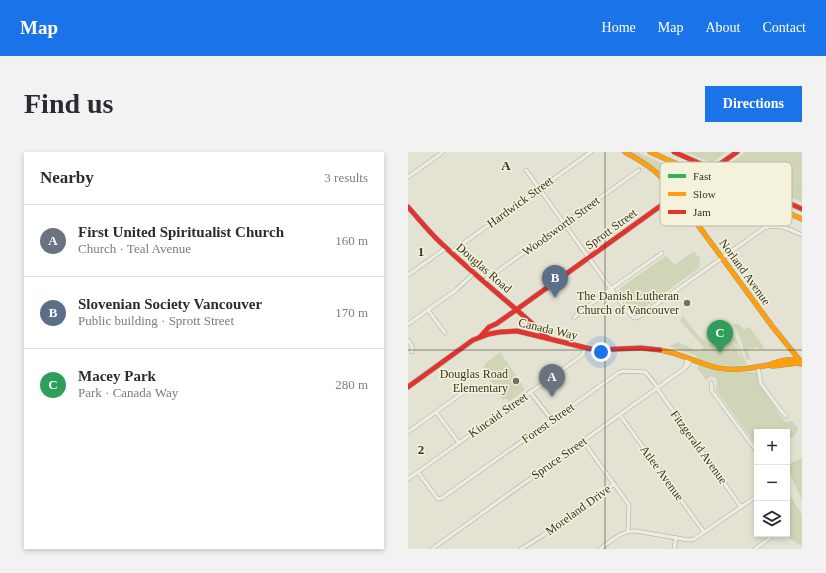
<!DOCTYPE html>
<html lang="en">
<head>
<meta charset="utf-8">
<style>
	:root { --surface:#fff; --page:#f2f2f3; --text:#2b2b33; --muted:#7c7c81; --line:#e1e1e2; --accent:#1a73e8 }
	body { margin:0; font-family:"Times New Roman",serif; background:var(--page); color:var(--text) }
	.controls { position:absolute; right:12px; bottom:12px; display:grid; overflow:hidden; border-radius:0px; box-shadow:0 2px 6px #0003 }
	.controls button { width:36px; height:36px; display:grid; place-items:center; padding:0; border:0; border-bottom:1px solid var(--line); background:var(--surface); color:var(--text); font:20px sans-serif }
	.you { position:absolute; left:193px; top:200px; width:14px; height:14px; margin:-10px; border:3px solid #fff; border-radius:50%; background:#1a73e8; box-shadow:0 0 0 6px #1a73e833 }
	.badge { display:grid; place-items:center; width:26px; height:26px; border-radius:50%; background:var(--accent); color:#fff; font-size:13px; font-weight:700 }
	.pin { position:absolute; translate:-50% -33px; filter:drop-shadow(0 1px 2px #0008) }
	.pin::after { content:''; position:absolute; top:21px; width:14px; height:12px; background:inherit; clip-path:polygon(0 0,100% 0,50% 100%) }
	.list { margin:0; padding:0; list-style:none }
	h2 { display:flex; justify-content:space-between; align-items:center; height:52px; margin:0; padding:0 16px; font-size:17px }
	h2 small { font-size:13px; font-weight:400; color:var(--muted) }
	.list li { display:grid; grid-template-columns:26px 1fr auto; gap:12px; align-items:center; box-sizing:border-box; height:72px; padding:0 16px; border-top:1px solid var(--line) }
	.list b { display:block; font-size:15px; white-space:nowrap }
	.list p { margin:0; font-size:13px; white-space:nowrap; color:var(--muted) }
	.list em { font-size:13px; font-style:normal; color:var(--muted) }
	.icon { flex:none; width:22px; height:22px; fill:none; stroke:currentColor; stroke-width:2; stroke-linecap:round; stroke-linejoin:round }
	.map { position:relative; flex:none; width:394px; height:397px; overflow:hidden; border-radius:0px }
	header { display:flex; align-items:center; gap:24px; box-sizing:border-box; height:56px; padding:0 20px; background:var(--accent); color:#fff }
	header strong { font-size:19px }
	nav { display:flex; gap:22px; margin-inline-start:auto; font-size:14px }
	.intro { display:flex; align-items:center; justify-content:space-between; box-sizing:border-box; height:96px; padding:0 24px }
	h1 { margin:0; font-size:28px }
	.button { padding:10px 18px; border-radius:0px; background:var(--accent); color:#fff; font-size:14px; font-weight:700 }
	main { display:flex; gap:24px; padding:0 24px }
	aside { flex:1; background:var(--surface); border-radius:0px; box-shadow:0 2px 6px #0003 }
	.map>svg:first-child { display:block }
	.green { fill:#cfd5b6 }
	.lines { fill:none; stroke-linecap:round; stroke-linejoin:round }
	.stream { stroke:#bccbc5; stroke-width:1 }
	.street-casing { stroke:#aaa89b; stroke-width:4.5 }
	.fast-casing { stroke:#9a978b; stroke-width:5.5 }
	.slow-casing { stroke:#9a978b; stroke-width:5.5 }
	.jam-casing { stroke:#9a978b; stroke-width:5.5 }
	.street { stroke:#edece3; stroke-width:3.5 }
	.fast { stroke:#30b455; stroke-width:4.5 }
	.slow { stroke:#ff9f0a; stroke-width:4.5 }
	.jam { stroke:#e5322d; stroke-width:4.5 }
	.fast-bridge-casing { stroke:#9a978b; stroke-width:5.5; stroke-linecap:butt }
	.fast-bridge { stroke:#30b455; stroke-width:4.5 }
	.grid { fill:none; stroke:#3a3222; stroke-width:1; stroke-opacity:0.55 }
	.poi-dot { fill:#767060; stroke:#f4f2da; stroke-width:1.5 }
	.labels { text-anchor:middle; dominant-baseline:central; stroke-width:3; stroke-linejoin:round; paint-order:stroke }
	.street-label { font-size:12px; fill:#3a3222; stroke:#f4f2da }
	.poi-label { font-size:12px; fill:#3a3222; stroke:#f4f2da; text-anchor:end }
	.key { fill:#f4f2da; stroke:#bcb8a3; stroke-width:1 }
	.key-label { font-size:11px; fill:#3a3222 }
	.grid-label { font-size:13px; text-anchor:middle; font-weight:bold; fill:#3a3222; stroke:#f4f2da; stroke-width:3; stroke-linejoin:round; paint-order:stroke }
</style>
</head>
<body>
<header>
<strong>Map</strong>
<nav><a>Home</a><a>Map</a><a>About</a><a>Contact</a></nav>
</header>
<div class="intro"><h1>Find us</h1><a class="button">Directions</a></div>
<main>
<aside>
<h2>Nearby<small>3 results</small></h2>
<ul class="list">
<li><span class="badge" style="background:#6b7280">A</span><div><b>First United Spiritualist Church</b><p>Church · Teal Avenue</p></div><em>160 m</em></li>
<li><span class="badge" style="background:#5c6f8a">B</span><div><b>Slovenian Society Vancouver</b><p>Public building · Sprott Street</p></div><em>170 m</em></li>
<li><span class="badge" style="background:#2e9e5b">C</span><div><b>Macey Park</b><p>Park · Canada Way</p></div><em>280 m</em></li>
</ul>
</aside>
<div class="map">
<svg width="394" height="397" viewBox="0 0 394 397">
	<rect width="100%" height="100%" fill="#e4e3d3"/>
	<g class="green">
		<polygon points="221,0 229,0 272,19 286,26 270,37 264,33 248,16"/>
		<polygon points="277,0 318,0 304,11"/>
		<polygon points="337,0 394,0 394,50 316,17"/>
		<polygon points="286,99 292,107 291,116 230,160 226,161 210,140 212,136 258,104 267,113"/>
		<path d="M275 164 289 182 301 193 312 188 316 184 318 185 329 195 331 203 336 208 332 202 330 194 323 188 327 185 334 201 339 212 337 209V210L339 213C317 215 309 213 288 206L289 204 261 194 271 190 286 198H293L296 195 272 169Z"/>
		<path d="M325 172H331L336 178 339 175 343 176V178L357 196 350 197V195L340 197 342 207 339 208C335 197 333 182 325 173Z"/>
		<polygon points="92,200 115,233 114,234 117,238 101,250 98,246 95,248 75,218 77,212"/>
		<path d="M291 213 314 220H349L351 232 376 269 379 270 384 269 390 276V279L388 280V282L379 289V280H349V293H348L308 238C308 232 312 226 303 224L298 228 289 216Z"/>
		<polygon points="394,306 394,348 379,316 379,313"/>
		<polygon points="379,338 394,363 394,394 382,387 379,382"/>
	</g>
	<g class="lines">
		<g class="stream">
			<polyline points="331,12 350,20 394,40"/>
			<path d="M379 349C381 352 383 356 383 360 383 363 382 365 383 368"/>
		</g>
		<g class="street-casing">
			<g id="street">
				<path d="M118 18 218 158 225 165 228 166 232 164 356 76C370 71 381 77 394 83"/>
				<polyline points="0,25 35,0"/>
				<polyline points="43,100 183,0"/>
				<polyline points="0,123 38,96"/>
				<polyline points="76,130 79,127 231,18"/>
				<polyline points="20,158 37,181"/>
				<polyline points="166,166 170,162 207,134 254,101"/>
				<polyline points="0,172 48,138 66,121"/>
				<polyline points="0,188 4,194 4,200"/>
				<polyline points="350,215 353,232 374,260 378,264"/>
				<polyline points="277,216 279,206"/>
				<polyline points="303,231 304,239 349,300"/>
				<polyline points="122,240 144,268"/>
				<polyline points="28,260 51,291"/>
				<polyline points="212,263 296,380"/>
				<polyline points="0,280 63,235"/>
				<polyline points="175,289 221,353 220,379"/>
				<polyline points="10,320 29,346 31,347 34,346 210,221 215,219 237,220 239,222 247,232 251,239 333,355"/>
				<polyline points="0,327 172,205 175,202 177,196"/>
				<polyline points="24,397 277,216 280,213 283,207"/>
				<polyline points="113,397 134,384 206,332"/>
				<path d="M192 397C203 389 214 378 228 379L280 388 286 387 349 344"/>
				<polyline points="266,397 268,386"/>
				<polyline points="347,397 363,385"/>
			</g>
		</g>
		<g class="fast-casing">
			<polyline id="fast" points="258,50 261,34"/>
		</g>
		<g class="slow-casing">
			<g id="slow">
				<path d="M217 0C241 13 252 21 268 43"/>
				<polyline points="242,0 394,67"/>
				<polyline points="268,43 364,174 394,211"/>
				<path d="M252 198C272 201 291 212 311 216 328 219 345 216 361 213L365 214 390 211 394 212"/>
				<path d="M361 213C371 208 381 207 392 208"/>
			</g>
		</g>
		<g class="jam-casing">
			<g id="jam">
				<polyline points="266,0 394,57"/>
				<polyline points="312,12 329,0"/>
				<path d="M0 55C11 67 21 80 33 91 67 124 105 153 140 186"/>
				<polyline points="72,185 81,175 88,172 108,158 258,50 289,29"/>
				<polyline points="0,235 65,188 81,182 92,180 109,179 187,198 233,196 252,198"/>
			</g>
		</g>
		<use href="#street" class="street"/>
		<use href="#fast" class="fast"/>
		<use href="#slow" class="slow"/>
		<use href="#jam" class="jam"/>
		<g class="fast-bridge-casing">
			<polyline id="fast-bridge" points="289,29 312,12"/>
		</g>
		<use href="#fast-bridge" class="fast-bridge"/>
	</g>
	<path class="grid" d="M197 0V397M0 198H394"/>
	<g class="poi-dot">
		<circle cx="279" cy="151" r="4"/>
		<circle cx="108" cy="229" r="4"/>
	</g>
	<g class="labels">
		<g class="street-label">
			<text transform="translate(112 50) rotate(-36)">Hardwick Street</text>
			<text transform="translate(153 74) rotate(-36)">Woodsworth Street</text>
			<text transform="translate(203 77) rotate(-36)">Sprott Street</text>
			<text transform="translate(76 116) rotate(41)">Douglas Road</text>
			<text transform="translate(337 120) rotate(54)">Norland Avenue</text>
			<text transform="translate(140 177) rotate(13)">Canada Way</text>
			<text transform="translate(90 263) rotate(-35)">Kincaid Street</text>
			<text transform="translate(140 271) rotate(-35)">Forest Street</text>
			<text transform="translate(291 295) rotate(54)">Fitzgerald Avenue</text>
			<text transform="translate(151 306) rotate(-35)">Spruce Street</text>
			<text transform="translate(254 321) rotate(54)">Atlee Avenue</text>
			<text transform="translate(170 358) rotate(-36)">Moreland Drive</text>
		</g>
		<g class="poi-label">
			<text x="271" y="144">The Danish Lutheran<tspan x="271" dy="14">Church of Vancouver</tspan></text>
			<text x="100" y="222">Douglas Road<tspan x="100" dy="14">Elementary</tspan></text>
		</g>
	</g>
	<rect x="252" y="10" width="132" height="64" rx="6" class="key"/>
	<rect x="260" y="22" width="18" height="4" fill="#30b455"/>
	<rect x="260" y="40" width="18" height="4" fill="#ff9f0a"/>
	<rect x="260" y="58" width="18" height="4" fill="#e5322d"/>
	<g class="key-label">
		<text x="285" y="28">Fast</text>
		<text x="285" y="46">Slow</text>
		<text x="285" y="64">Jam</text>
	</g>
	<g class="grid-label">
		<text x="98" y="18">A</text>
		<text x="13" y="104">1</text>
		<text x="13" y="302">2</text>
	</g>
</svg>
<div class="controls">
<button>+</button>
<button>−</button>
<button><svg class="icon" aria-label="layers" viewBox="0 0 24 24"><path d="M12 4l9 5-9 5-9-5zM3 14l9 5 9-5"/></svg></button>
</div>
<div class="you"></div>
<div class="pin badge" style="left:144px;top:245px;background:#6b7280">A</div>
<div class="pin badge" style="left:147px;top:146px;background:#5c6f8a">B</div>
<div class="pin badge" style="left:312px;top:201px;background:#2e9e5b">C</div>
</div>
</main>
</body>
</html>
